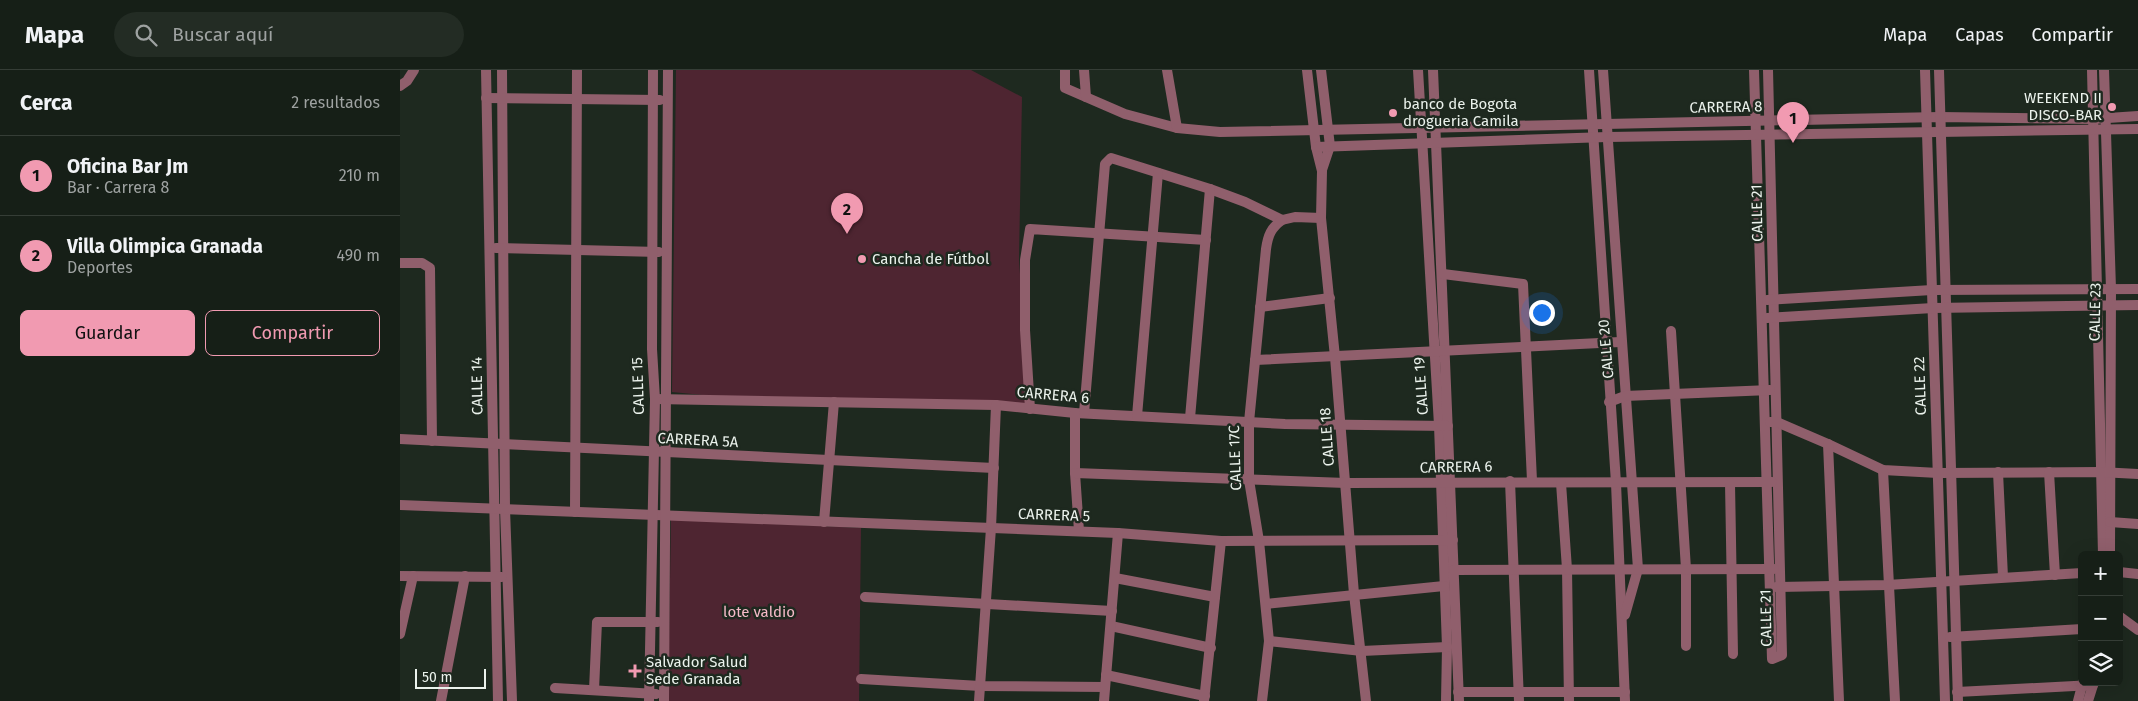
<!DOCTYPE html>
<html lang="es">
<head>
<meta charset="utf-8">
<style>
	:root { --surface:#161f17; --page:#232c24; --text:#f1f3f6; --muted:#9ea2a1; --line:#353d36; --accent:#f19ab1 }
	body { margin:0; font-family:"Fira Sans",sans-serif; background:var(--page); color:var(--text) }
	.controls { position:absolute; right:15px; bottom:15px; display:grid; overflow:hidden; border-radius:8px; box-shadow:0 5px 20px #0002 }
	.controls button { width:45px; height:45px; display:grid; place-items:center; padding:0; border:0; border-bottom:1px solid var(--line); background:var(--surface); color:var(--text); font:25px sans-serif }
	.scale { position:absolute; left:15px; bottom:12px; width:71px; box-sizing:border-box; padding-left:5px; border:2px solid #ebf2ec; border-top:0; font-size:14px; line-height:18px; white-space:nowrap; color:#ebf2ec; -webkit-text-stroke:4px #1e291f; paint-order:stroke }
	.you { position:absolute; left:1141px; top:242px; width:18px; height:18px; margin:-12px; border:4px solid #fff; border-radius:50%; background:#1a73e8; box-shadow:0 0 0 8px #1a73e833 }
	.badge { display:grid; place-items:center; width:32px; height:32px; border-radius:50%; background:var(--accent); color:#111; font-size:16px; font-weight:700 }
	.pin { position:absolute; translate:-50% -41px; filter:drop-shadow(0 1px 2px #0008) }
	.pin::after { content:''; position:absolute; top:26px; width:18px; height:15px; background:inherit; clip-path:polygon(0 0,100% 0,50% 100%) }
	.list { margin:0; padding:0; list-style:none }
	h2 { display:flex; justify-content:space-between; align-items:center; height:65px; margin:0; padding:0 20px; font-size:21px }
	h2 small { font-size:16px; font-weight:400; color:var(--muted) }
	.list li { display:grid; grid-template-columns:32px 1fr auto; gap:15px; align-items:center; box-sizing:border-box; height:80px; padding:0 20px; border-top:1px solid var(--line) }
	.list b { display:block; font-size:19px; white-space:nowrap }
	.list p { margin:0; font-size:16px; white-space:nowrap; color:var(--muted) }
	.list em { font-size:16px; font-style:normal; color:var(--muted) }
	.actions { display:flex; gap:10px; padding:15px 20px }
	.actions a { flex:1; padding:11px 0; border:1px solid var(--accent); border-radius:8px; text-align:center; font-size:18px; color:var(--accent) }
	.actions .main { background:var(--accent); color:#111 }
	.icon { flex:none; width:28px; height:28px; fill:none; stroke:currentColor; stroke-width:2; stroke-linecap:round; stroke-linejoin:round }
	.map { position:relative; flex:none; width:1738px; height:631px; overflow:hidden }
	header { display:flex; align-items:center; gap:30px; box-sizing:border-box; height:70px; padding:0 25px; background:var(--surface); border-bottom:1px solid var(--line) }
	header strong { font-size:24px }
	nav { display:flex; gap:28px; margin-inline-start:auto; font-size:18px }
	.search { width:350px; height:45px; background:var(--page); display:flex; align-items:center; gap:12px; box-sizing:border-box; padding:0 18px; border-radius:28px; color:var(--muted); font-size:19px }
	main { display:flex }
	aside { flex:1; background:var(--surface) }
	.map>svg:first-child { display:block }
	.green { fill:#4e2531 }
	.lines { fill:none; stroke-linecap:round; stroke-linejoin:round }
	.minor { stroke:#905f6c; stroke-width:10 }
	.poi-dot { fill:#f19ab1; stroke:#1e291f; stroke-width:2 }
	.labels { text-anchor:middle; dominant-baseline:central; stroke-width:5; stroke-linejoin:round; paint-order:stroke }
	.poi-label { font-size:15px; fill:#ebf2ec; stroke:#1e291f; text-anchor:start }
	.street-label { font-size:15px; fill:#ebf2ec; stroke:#1e291f }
	.park-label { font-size:15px; fill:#f6bac8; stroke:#1e291f }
</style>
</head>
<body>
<header>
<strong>Mapa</strong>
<div class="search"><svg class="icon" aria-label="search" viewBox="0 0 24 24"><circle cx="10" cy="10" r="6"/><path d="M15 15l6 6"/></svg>Buscar aquí</div>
<nav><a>Mapa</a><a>Capas</a><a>Compartir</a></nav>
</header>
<main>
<aside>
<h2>Cerca<small>2 resultados</small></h2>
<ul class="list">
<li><span class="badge">1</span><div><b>Oficina Bar Jm</b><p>Bar · Carrera 8</p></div><em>210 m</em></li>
<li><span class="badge">2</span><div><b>Villa Olimpica Granada</b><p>Deportes</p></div><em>490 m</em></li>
</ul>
<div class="actions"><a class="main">Guardar</a><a>Compartir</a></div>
</aside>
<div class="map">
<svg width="1738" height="631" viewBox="0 0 1738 631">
	<rect width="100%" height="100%" fill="#1e291f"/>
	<g class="green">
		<polygon points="276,0 571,0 622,27 619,189 629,338 353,330 272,322"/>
		<polygon points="271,449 461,458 459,631 268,631"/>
	</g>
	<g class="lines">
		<g class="minor">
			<polyline points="86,0 98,631"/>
			<polyline points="102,0 105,439 112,631"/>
			<polyline points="665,0 665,18 725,44 777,58 820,62 1540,47 1693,49 1738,46"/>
			<polyline points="684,0 686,27"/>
			<polyline points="767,0 777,58"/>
			<polyline points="907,0 916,77 922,101 921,148 935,287 954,524 966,631"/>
			<polyline points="921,0 930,76 922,100"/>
			<polyline points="1018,0 1039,355 1047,577 1046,631"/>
			<polyline points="1033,0 1059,631"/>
			<polyline points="1189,0 1216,413 1225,631"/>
			<polyline points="1203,0 1238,499 1225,545"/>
			<polyline points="1354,0 1372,589 1382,585 1368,0"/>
			<polyline points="1525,0 1545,631"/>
			<polyline points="1539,0 1558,631"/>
			<polyline points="1692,0 1703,485"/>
			<polyline points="1704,0 1711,219 1710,485"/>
			<polyline points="0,16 7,11 14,0"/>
			<polyline points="86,28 260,30"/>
			<polyline points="916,77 1207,67 1738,59"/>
			<polyline points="96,178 259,182"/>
			<polyline points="0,193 22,193 30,198 32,371"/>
			<polyline points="1043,204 1123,214 1132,411"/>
			<polyline points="1367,230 1532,220 1738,219"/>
			<polyline points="860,237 930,228"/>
			<polyline points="1367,248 1533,238 1738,235"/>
			<polyline points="1271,261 1286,499 1286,576"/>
			<polyline points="855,290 1220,272"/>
			<polyline points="255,329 596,335 675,343 885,354 1048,356"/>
			<polyline points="1209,332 1225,326 1370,320"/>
			<polyline points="630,339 625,260 625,190 630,159 806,170"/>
			<polyline points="675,343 675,403 679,461"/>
			<polyline points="684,343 705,94 711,88 810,119 845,132 882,150 895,147 921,148"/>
			<polyline points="737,346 758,103"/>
			<polyline points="790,348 810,119"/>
			<polyline points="1370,352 1377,352 1428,374 1483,400 1538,403 1700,402 1738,404"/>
			<polyline points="0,369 594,398"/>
			<polyline points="1428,374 1439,631"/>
			<polyline points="1483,400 1495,631"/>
			<polyline points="1598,402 1603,507"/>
			<polyline points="1649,402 1655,505"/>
			<polyline points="675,403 946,413 1372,412"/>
			<polyline points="1110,411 1119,631"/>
			<polyline points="1161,413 1167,499 1169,631"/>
			<polyline points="1330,413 1333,584"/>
			<polyline points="0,435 718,463 821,471 1053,470"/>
			<polyline points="175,442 177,0"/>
			<polyline points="424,452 434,332"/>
			<polyline points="1710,452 1738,454"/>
			<polyline points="1054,500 1374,499"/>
			<polyline points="1719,502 1738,504"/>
			<polyline points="0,506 102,507"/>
			<polyline points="715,508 815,527"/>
			<polyline points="1376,517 1487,515 1682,503"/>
			<polyline points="465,527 712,541"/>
			<polyline points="866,534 1044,516"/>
			<polyline points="1719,546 1738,560"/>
			<polyline points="711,556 811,578"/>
			<polyline points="0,564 13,506"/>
			<polyline points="1550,567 1682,559"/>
			<polyline points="869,571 962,581 1047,577"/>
			<polyline points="706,605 805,626"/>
			<polyline points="461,609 580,616 705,617"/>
			<polyline points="155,618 256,624"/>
			<polyline points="194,620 197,552 258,552"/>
			<polyline points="1058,622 1225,622"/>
			<polyline points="1557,622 1693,615"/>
			<polyline points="41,631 65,506"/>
			<polyline points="249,631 255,329 252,279 253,0"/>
			<polyline points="264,631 268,0"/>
			<polyline points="579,631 591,458 596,335"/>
			<polyline points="704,631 718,463"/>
			<polyline points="804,631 821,471"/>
			<path d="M862 631 869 571 859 471 849 410V352L866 179C868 165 871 158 882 150"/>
			<polyline points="1678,631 1683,612"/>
			<polyline points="1688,631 1694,612"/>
		</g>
	</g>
	<g class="poi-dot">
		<circle cx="1712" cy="37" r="5"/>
		<circle cx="993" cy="43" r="5"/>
		<circle cx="462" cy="189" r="5"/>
		<path d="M232.5 593.5h5v5h5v5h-5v5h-5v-5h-5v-5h5z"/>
	</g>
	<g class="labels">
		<g class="poi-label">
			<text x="1702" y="28" text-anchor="end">WEEKEND II<tspan x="1702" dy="17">DISCO-BAR</tspan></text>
			<text x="1003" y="34">banco de Bogota<tspan x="1003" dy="17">drogueria Camila</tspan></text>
			<text x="472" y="189">Cancha de Fútbol</text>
			<text x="246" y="592">Salvador Salud<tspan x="246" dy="17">Sede Granada</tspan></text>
		</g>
		<g class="street-label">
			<text transform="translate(1326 37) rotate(-1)">CARRERA 8</text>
			<text transform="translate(1357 143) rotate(-91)">CALLE 21</text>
			<text transform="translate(1695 242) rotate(-89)">CALLE 23</text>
			<text transform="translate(1206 279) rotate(-95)">CALLE 20</text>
			<text transform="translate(77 316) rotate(-91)">CALLE 14</text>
			<text transform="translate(238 316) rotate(-92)">CALLE 15</text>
			<text transform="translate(1021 316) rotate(-94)">CALLE 19</text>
			<text transform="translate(1520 316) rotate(-92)">CALLE 22</text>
			<text transform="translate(653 325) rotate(5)">CARRERA 6</text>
			<text transform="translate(927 367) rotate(-94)">CALLE 18</text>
			<text transform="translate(298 370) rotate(3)">CARRERA 5A</text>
			<text transform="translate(835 388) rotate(-92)">CALLE 17C</text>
			<text transform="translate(1056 397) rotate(-1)">CARRERA 6</text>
			<text transform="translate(654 445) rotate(2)">CARRERA 5</text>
			<text transform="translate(1366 548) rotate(-91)">CALLE 21</text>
		</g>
		<g class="park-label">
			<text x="359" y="542">lote valdio</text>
		</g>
	</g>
</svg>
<div class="controls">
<button>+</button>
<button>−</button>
<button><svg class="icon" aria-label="layers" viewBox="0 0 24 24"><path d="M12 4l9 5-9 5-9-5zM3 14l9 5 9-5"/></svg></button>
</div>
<div class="scale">50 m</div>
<div class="you"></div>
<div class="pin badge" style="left:1393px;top:73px">1</div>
<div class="pin badge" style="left:447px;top:164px">2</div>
</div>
</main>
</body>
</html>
